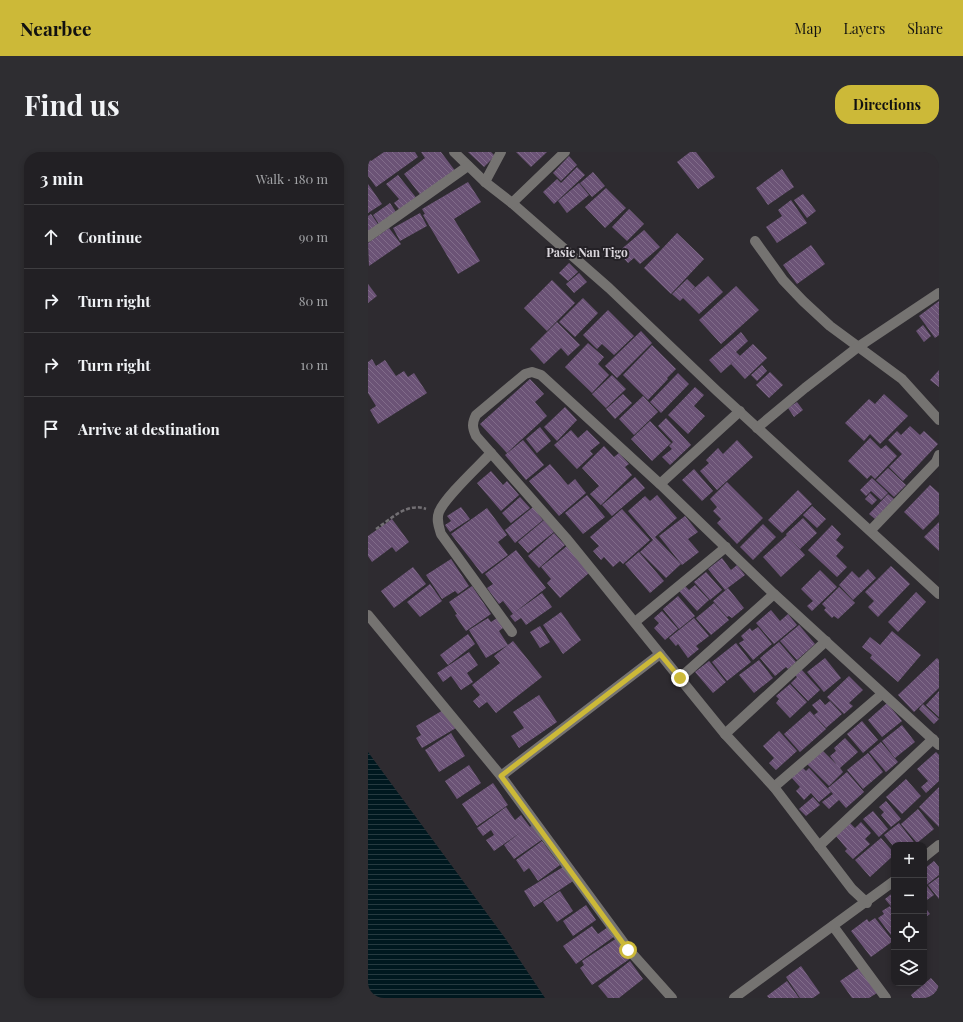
<!DOCTYPE html>
<html lang="en">
<head>
<meta charset="utf-8">
<style>
	:root { --surface:#222024; --page:#2e2d31; --text:#f1f3f6; --muted:#a2a3a6; --line:#3f3e41; --accent:#ccb938 }
	body { margin:0; font-family:"Playfair Display",serif; background:var(--page); color:var(--text) }
	.controls { position:absolute; right:12px; bottom:12px; display:grid; overflow:hidden; border-radius:8px; box-shadow:0 2px 6px #0003 }
	.controls button { width:36px; height:36px; display:grid; place-items:center; padding:0; border:0; border-bottom:1px solid var(--line); background:var(--surface); color:var(--text); font:20px sans-serif }
	.stop { position:absolute; width:12px; height:12px; margin:-9px; border:3px solid #ccb938; border-radius:50%; background:#fff }
	.stop.end { background:#ccb938; border-color:#fff; box-shadow:0 1px 4px #0008 }
	.list { margin:0; padding:0; list-style:none }
	h2 { display:flex; justify-content:space-between; align-items:center; height:52px; margin:0; padding:0 16px; font-size:17px }
	h2 small { font-size:13px; font-weight:400; color:var(--muted) }
	.list li { display:grid; grid-template-columns:26px 1fr auto; gap:12px; align-items:center; box-sizing:border-box; height:64px; padding:0 16px; border-top:1px solid var(--line) }
	.list b { display:block; font-size:15px; white-space:nowrap }
	.list em { font-size:13px; font-style:normal; color:var(--muted) }
	.icon { flex:none; width:22px; height:22px; fill:none; stroke:currentColor; stroke-width:2; stroke-linecap:round; stroke-linejoin:round }
	.map { position:relative; flex:none; width:571px; height:846px; overflow:hidden; border-radius:16px }
	header { display:flex; align-items:center; gap:24px; box-sizing:border-box; height:56px; padding:0 20px; background:var(--accent); color:#111 }
	header strong { font-size:19px }
	nav { display:flex; gap:22px; margin-inline-start:auto; font-size:14px }
	.intro { display:flex; align-items:center; justify-content:space-between; box-sizing:border-box; height:96px; padding:0 24px }
	h1 { margin:0; font-size:28px }
	.button { padding:10px 18px; border-radius:16px; background:var(--accent); color:#111; font-size:14px; font-weight:700 }
	main { display:flex; gap:24px; padding:0 24px }
	aside { flex:1; background:var(--surface); border-radius:16px; box-shadow:0 2px 6px #0003 }
	.map>svg:first-child { display:block }
	.water { fill:url(#water-rules) }
	.building { fill:url(#building-back-hatch) }
	.lines { fill:none; stroke-linecap:round; stroke-linejoin:round }
	.path { stroke:#726f73; stroke-width:2.5; stroke-dasharray:4 2; stroke-linecap:butt }
	.minor { stroke:#757371; stroke-width:10 }
	.route { stroke:#ccb938; stroke-width:5 }
	.labels { text-anchor:middle; dominant-baseline:central; stroke-width:4; stroke-linejoin:round; paint-order:stroke }
	.quarter-label { font-size:12px; font-weight:bold; fill:#dad6dc; stroke:#242126 }
</style>
</head>
<body>
<header>
<strong>Nearbee</strong>
<nav><a>Map</a><a>Layers</a><a>Share</a></nav>
</header>
<div class="intro"><h1>Find us</h1><a class="button">Directions</a></div>
<main>
<aside>
<h2>3 min<small>Walk · 180 m</small></h2>
<ul class="list">
<li><svg class="icon" aria-label="ahead" viewBox="0 0 24 24"><path d="M12 20V5M6 11l6-6 6 6"/></svg><div><b>Continue</b></div><em>90 m</em></li>
<li><svg class="icon" aria-label="right" viewBox="0 0 24 24"><path d="M7 20v-9h11M14 6l5 5-5 5"/></svg><div><b>Turn right</b></div><em>80 m</em></li>
<li><svg class="icon" aria-label="right" viewBox="0 0 24 24"><path d="M7 20v-9h11M14 6l5 5-5 5"/></svg><div><b>Turn right</b></div><em>10 m</em></li>
<li><svg class="icon" aria-label="arrive" viewBox="0 0 24 24"><path d="M6 21V4h12l-3 4 3 4H6"/></svg><div><b>Arrive at destination</b></div></li>
</ul>
</aside>
<div class="map">
<svg width="571" height="846" viewBox="0 0 571 846">
	<defs>
		<pattern id="water-rules" width="6" height="5" patternUnits="userSpaceOnUse"><rect width="6" height="5" fill="#00181f"/><path d="M0 2.5h6" fill="none" stroke="#263a40"/></pattern>
		<pattern id="building-back-hatch" width="6" height="6" patternUnits="userSpaceOnUse"><rect width="6" height="6" fill="#6b5376"/><path d="M-1 5l2 2M0 0l6 6M5-1l2 2" fill="none" stroke="#816c8a"/></pattern>
	</defs>
	<rect width="100%" height="100%" fill="#2e2b30"/>
	<polygon class="water" points="0,600 137,786 177,846 0,846"/>
	<g class="building">
		<polygon points="16,0 47,0 50,5 8,35 0,24 0,6 3,9"/>
		<polygon points="53,0 73,0 88,20 54,45 36,22 57,6"/>
		<polygon points="100,0 123,0 127,4 116,15"/>
		<polygon points="148,0 179,0 163,15"/>
		<polygon points="322,0 328,0 347,25 330,37 309,10"/>
		<polygon points="201,4 209,13 193,29 185,21"/>
		<polygon points="209,15 217,23 186,52 175,40 189,27 193,31"/>
		<polygon points="414,17 426,35 400,53 388,36"/>
		<polygon points="225,20 237,34 224,45 212,31"/>
		<polygon points="30,23 50,48 34,61 26,51 31,47 18,32"/>
		<polygon points="100,30 113,50 86,67 112,109 90,122 55,63 57,62 54,57"/>
		<polygon points="211,31 221,43 199,61 190,49"/>
		<polygon points="0,32 14,52 0,61"/>
		<polygon points="238,36 258,56 237,76 217,55"/>
		<polygon points="435,42 448,59 439,66 426,48"/>
		<polygon points="423,48 439,71 409,91 398,75 414,64 410,58"/>
		<polygon points="22,51 30,63 13,75 5,63"/>
		<polygon points="261,57 276,72 259,89 244,75"/>
		<polygon points="52,61 59,74 32,89 25,76"/>
		<polygon points="3,62 12,75 0,82 0,64"/>
		<polygon points="21,76 33,92 1,114 0,91"/>
		<polygon points="276,78 292,95 272,112 266,106 260,111 250,100"/>
		<polygon points="309,81 336,107 303,142 276,116"/>
		<polygon points="443,93 457,112 429,132 415,113"/>
		<polygon points="201,111 210,120 200,129 191,121"/>
		<polygon points="211,121 219,130 206,141 198,132"/>
		<polygon points="340,124 355,140 331,162 315,146 312,149 304,142 319,127 327,135 321,141"/>
		<polygon points="184,128 207,151 179,179 156,156"/>
		<polygon points="0,132 9,144 0,151"/>
		<polygon points="368,134 391,158 353,192 331,168"/>
		<polygon points="215,146 230,161 207,185 191,170"/>
		<polygon points="571,149 571,183 567,186 551,164"/>
		<polygon points="240,158 266,184 246,203 234,192 229,197 215,183"/>
		<polygon points="189,170 212,193 200,204 193,196 176,212 162,197"/>
		<polygon points="555,173 563,184 556,190 548,179"/>
		<polygon points="273,179 284,191 249,226 237,214"/>
		<polygon points="373,180 380,189 368,200 372,204 353,221 341,208"/>
		<polygon points="220,191 236,205 230,212 241,223 224,241 197,215"/>
		<polygon points="385,192 399,206 377,227 363,212"/>
		<polygon points="284,193 308,217 299,226 300,227 280,248 255,223"/>
		<polygon points="4,207 8,214 17,208 28,224 36,219 40,225 46,221 59,241 10,272 2,258 8,254 0,241 0,210"/>
		<polygon points="394,213 399,219 389,229 383,223"/>
		<polygon points="571,218 571,235 562,228"/>
		<polygon points="402,220 415,233 401,246 388,233"/>
		<polygon points="310,221 321,232 293,261 282,250"/>
		<polygon points="244,223 258,237 238,256 224,242"/>
		<polygon points="162,227 176,242 167,250 179,264 139,301 112,272"/>
		<polygon points="327,235 336,243 326,254 337,264 320,282 300,263"/>
		<polygon points="255,242 264,251 247,267 238,257"/>
		<polygon points="516,242 540,264 512,292 502,282 496,289 477,271 501,247 507,252"/>
		<polygon points="275,244 290,260 266,283 251,267"/>
		<polygon points="429,250 435,258 426,265 420,256"/>
		<polygon points="197,255 209,268 189,289 176,275"/>
		<polygon points="298,266 323,293 302,313 294,305 304,297 301,294 305,290 290,274"/>
		<polygon points="282,269 303,291 284,309 263,287"/>
		<polygon points="542,274 552,283 556,279 570,292 535,329 521,315 534,302 520,288 529,279 533,283"/>
		<polygon points="172,275 183,289 169,301 158,287"/>
		<polygon points="203,278 210,286 219,278 232,291 222,299 225,302 209,317 186,293"/>
		<polygon points="502,286 513,297 518,293 529,304 507,327 503,323 499,327 480,309"/>
		<polygon points="155,288 176,313 158,328 137,303"/>
		<polygon points="369,288 385,305 349,338 332,319 341,311 338,308 350,296 355,302"/>
		<polygon points="236,294 246,305 251,301 261,312 257,315 264,323 233,353 222,342 231,334 214,316"/>
		<polygon points="182,312 200,333 207,327 218,341 191,364 161,329"/>
		<polygon points="520,316 538,333 526,345 508,328"/>
		<polygon points="326,317 345,339 334,349 314,328"/>
		<polygon points="123,319 135,333 139,329 151,343 133,359 109,331"/>
		<polygon points="267,325 277,336 244,364 234,353"/>
		<polygon points="504,326 520,341 513,348 503,339 498,344 492,338"/>
		<polygon points="359,330 395,366 369,392 349,371 353,367 345,359 349,355 342,347"/>
		<polygon points="562,333 571,341 571,362 555,378 536,360"/>
		<polygon points="430,338 444,352 414,381 400,368"/>
		<polygon points="502,341 509,348 504,353 497,347"/>
		<polygon points="520,342 526,347 507,367 501,362"/>
		<polygon points="219,343 237,365 215,382 197,361"/>
		<polygon points="289,343 309,366 287,385 313,412 298,426 272,400 285,388 260,359 277,344 282,349"/>
		<polygon points="152,345 162,356 143,371 134,361"/>
		<polygon points="444,354 458,367 449,376 435,363"/>
		<polygon points="93,355 102,367 82,380 77,373 83,369 79,364"/>
		<polygon points="165,355 175,368 147,391 137,378"/>
		<polygon points="119,356 139,383 130,390 140,403 114,422 83,382"/>
		<polygon points="254,357 282,388 255,412 252,409 245,415 236,405 233,408 225,399 231,394 222,385"/>
		<polygon points="317,364 330,380 320,387 331,400 314,413 291,384"/>
		<polygon points="435,366 449,381 432,397 418,382"/>
		<polygon points="24,367 41,390 28,400 24,395 4,410 0,404 0,384"/>
		<polygon points="176,368 186,380 160,401 150,390"/>
		<polygon points="571,370 571,399 556,385"/>
		<polygon points="395,372 408,385 385,408 372,395"/>
		<polygon points="464,373 473,382 468,388 476,395 468,404 479,415 469,425 440,398"/>
		<polygon points="186,381 197,393 171,416 160,404"/>
		<polygon points="419,383 437,403 413,425 395,405"/>
		<polygon points="199,394 221,421 192,446 179,431 183,427 173,415"/>
		<polygon points="148,398 178,436 146,461 174,441 184,455 158,473 153,466 147,470 142,464 145,462 135,449 131,452 119,436 125,432 117,422"/>
		<polygon points="271,400 296,429 282,441 257,412"/>
		<polygon points="354,406 363,418 369,413 377,423 357,438 340,417"/>
		<polygon points="83,407 101,434 90,442 87,439 74,447 58,423"/>
		<polygon points="523,414 542,432 510,465 500,455 506,449 497,440"/>
		<polygon points="45,415 58,432 26,456 13,439"/>
		<polygon points="500,417 508,426 485,448 471,433 484,419 491,426"/>
		<polygon points="452,418 469,435 444,459 439,454 445,449 433,437"/>
		<polygon points="338,420 354,438 342,448 326,430"/>
		<polygon points="62,432 74,449 52,465 39,450"/>
		<polygon points="327,433 341,448 329,459 311,439 317,434 321,438"/>
		<polygon points="104,434 123,462 98,479 87,463 89,462 81,450"/>
		<polygon points="471,435 487,451 470,467 466,464 464,466 456,458 458,456 454,452"/>
		<polygon points="360,436 376,456 364,466 361,464 359,465 345,449"/>
		<polygon points="548,440 558,450 530,480 520,470"/>
		<polygon points="310,444 327,464 311,477 295,457"/>
		<polygon points="346,451 361,468 343,483 328,466"/>
		<polygon points="403,458 412,469 420,462 429,473 406,492 388,471"/>
		<polygon points="294,459 310,477 297,488 286,476 291,471 286,466"/>
		<polygon points="193,460 213,488 195,502 175,473"/>
		<polygon points="120,466 123,470 129,466 135,476 131,479 140,493 118,506 101,478"/>
		<polygon points="326,466 341,484 328,494 331,497 320,506 310,492 308,494 301,486"/>
		<polygon points="431,473 447,492 429,508 412,489"/>
		<polygon points="172,474 182,490 172,496 162,480"/>
		<polygon points="390,475 404,492 385,508 371,491 376,488 373,484 382,476 384,479"/>
		<polygon points="524,479 553,503 530,530 502,506 504,503 494,495 502,485 512,493"/>
		<polygon points="100,482 107,492 80,513 72,503"/>
		<polygon points="145,489 174,525 128,561 119,550 111,556 105,549 112,543 104,533 132,511 126,504"/>
		<polygon points="411,490 428,510 420,517 418,515 407,524 392,506"/>
		<polygon points="368,491 383,510 359,529 344,510"/>
		<polygon points="101,500 110,513 99,521 105,530 93,538 83,524 75,530 69,521"/>
		<polygon points="457,506 473,526 456,540 439,520"/>
		<polygon points="569,506 571,508 571,536 546,560 530,543"/>
		<polygon points="391,508 405,526 386,541 371,523"/>
		<polygon points="341,509 358,530 345,541 327,520"/>
		<polygon points="432,516 452,538 440,549 423,531 429,525 425,521"/>
		<polygon points="481,524 495,538 481,551 485,554 476,562 459,545"/>
		<polygon points="422,532 439,550 422,566 408,551 411,547 408,544"/>
		<polygon points="571,539 571,565 558,553"/>
		<polygon points="171,543 189,570 151,596 143,584 156,576 145,560"/>
		<polygon points="452,547 457,553 462,549 474,562 458,576 446,563 450,560 444,553"/>
		<polygon points="519,551 534,569 514,585 500,568"/>
		<polygon points="555,552 571,567 566,572 551,557"/>
		<polygon points="77,557 88,576 54,596 48,586 53,583 48,574"/>
		<polygon points="442,559 458,577 432,600 416,582"/>
		<polygon points="494,569 510,588 495,601 479,582"/>
		<polygon points="534,573 547,590 527,606 514,589"/>
		<polygon points="411,579 429,599 408,618 401,611 406,606 395,594"/>
		<polygon points="83,581 97,604 71,620 57,598"/>
		<polygon points="477,586 490,600 472,616 475,620 461,634 439,612 454,598 469,613 462,604 468,599 466,596"/>
		<polygon points="513,590 530,610 518,620 501,600"/>
		<polygon points="568,600 571,603 571,629 558,641 553,635 560,629 549,617"/>
		<polygon points="500,601 515,620 495,637 479,618"/>
		<polygon points="101,613 113,631 89,647 77,629"/>
		<polygon points="434,615 438,619 441,616 463,640 451,650 443,641 436,648 428,639 432,635 423,625"/>
		<polygon points="479,620 496,640 478,656 471,648 461,657 454,650 465,642 460,636"/>
		<polygon points="538,627 553,644 534,662 518,645"/>
		<polygon points="125,631 140,653 109,674 94,652"/>
		<polygon points="571,635 571,675 551,655"/>
		<polygon points="445,645 452,653 438,664 431,657"/>
		<polygon points="518,649 533,667 523,675 513,663 516,660 511,655"/>
		<polygon points="138,655 147,668 153,663 162,675 164,673 175,687 146,707 136,693 153,680 126,699 118,688 126,683 123,678 115,684 109,676"/>
		<polygon points="550,657 566,677 549,691 533,672"/>
		<polygon points="505,659 520,677 511,685 495,667"/>
		<polygon points="493,670 503,681 497,687 502,692 485,707 477,699 479,697 468,684 482,671 487,676"/>
		<polygon points="531,671 548,693 526,693 526,695 516,683"/>
		<polygon points="513,686 526,701 526,703 502,725 487,708"/>
		<polygon points="174,689 192,713 170,729 161,716 156,720 148,708"/>
		<polygon points="566,709 571,715 571,723 556,735 556,717"/>
		<polygon points="195,715 205,729 166,755 156,739"/>
		<polygon points="571,725 571,747 560,733"/>
		<polygon points="559,734 566,743 556,750 556,737"/>
		<polygon points="192,739 205,759 189,770 175,750"/>
		<polygon points="526,740 526,758 517,747"/>
		<polygon points="218,753 228,768 205,784 195,769"/>
		<polygon points="522,754 526,759 526,787 510,766 516,762 514,759"/>
		<polygon points="556,754 562,762 556,766"/>
		<polygon points="507,766 525,789 503,805 483,779 499,767 501,770"/>
		<polygon points="224,774 230,782 240,775 247,784 208,812 195,794"/>
		<polygon points="249,786 263,806 224,833 212,816 216,813 214,809"/>
		<polygon points="262,809 275,827 251,846 240,846 230,834"/>
		<polygon points="433,814 452,841 445,846 432,846 418,825"/>
		<polygon points="491,816 509,841 501,846 484,846 472,829"/>
		<polygon points="563,826 571,835 571,846 545,846 543,843"/>
		<polygon points="419,829 431,846 401,846 399,844"/>
	</g>
	<g class="lines">
		<path class="path" d="M8 377C23 367 39 350 58 357"/>
		<g class="minor">
			<polyline points="86,0 117,30 144,51 241,136 349,239 571,442"/>
			<polyline points="117,30 133,0"/>
			<polyline points="144,51 197,0"/>
			<polyline points="0,85 100,14"/>
			<polyline points="387,89 415,128 435,149 462,174 534,227 571,268"/>
			<polyline points="389,276 437,236 490,195 571,141"/>
			<path d="M123 301C110 315 77 345 71 360 68 368 71 375 73 382L144 480"/>
			<polyline points="292,332 372,259"/>
			<polyline points="503,378 568,310 571,303"/>
			<polyline points="0,463 133,624 261,798 304,846"/>
			<polyline points="267,470 358,395"/>
			<polyline points="312,526 406,442"/>
			<polyline points="357,582 458,489"/>
			<polyline points="133,624 292,502"/>
			<polyline points="406,635 514,542"/>
			<polyline points="451,694 565,587"/>
			<polyline points="556,705 571,693"/>
			<path d="M499 751 484 737 406 635 357 582 198 386 108 284C104 275 104 271 108 263L157 222 164 220 173 223 292 332 406 442 571 593"/>
			<polyline points="465,774 518,846"/>
			<polyline points="366,846 526,729"/>
		</g>
	</g>
	<g class="lines">
		<polyline class="route" points="260,798 133,624 292,502 312,526"/>
	</g>
	<g class="labels">
		<g class="quarter-label">
			<text x="219" y="100">Pasie Nan Tigo</text>
		</g>
	</g>
</svg>
<div class="controls">
<button>+</button>
<button>−</button>
<button><svg class="icon" aria-label="locate" viewBox="0 0 24 24"><circle cx="12" cy="12" r="6"/><path d="M12 2v4M12 18v4M2 12h4M18 12h4"/></svg></button>
<button><svg class="icon" aria-label="layers" viewBox="0 0 24 24"><path d="M12 4l9 5-9 5-9-5zM3 14l9 5 9-5"/></svg></button>
</div>
<div class="stop" style="left:260px;top:798px"></div>
<div class="stop end" style="left:312px;top:526px"></div>
</div>
</main>
</body>
</html>
